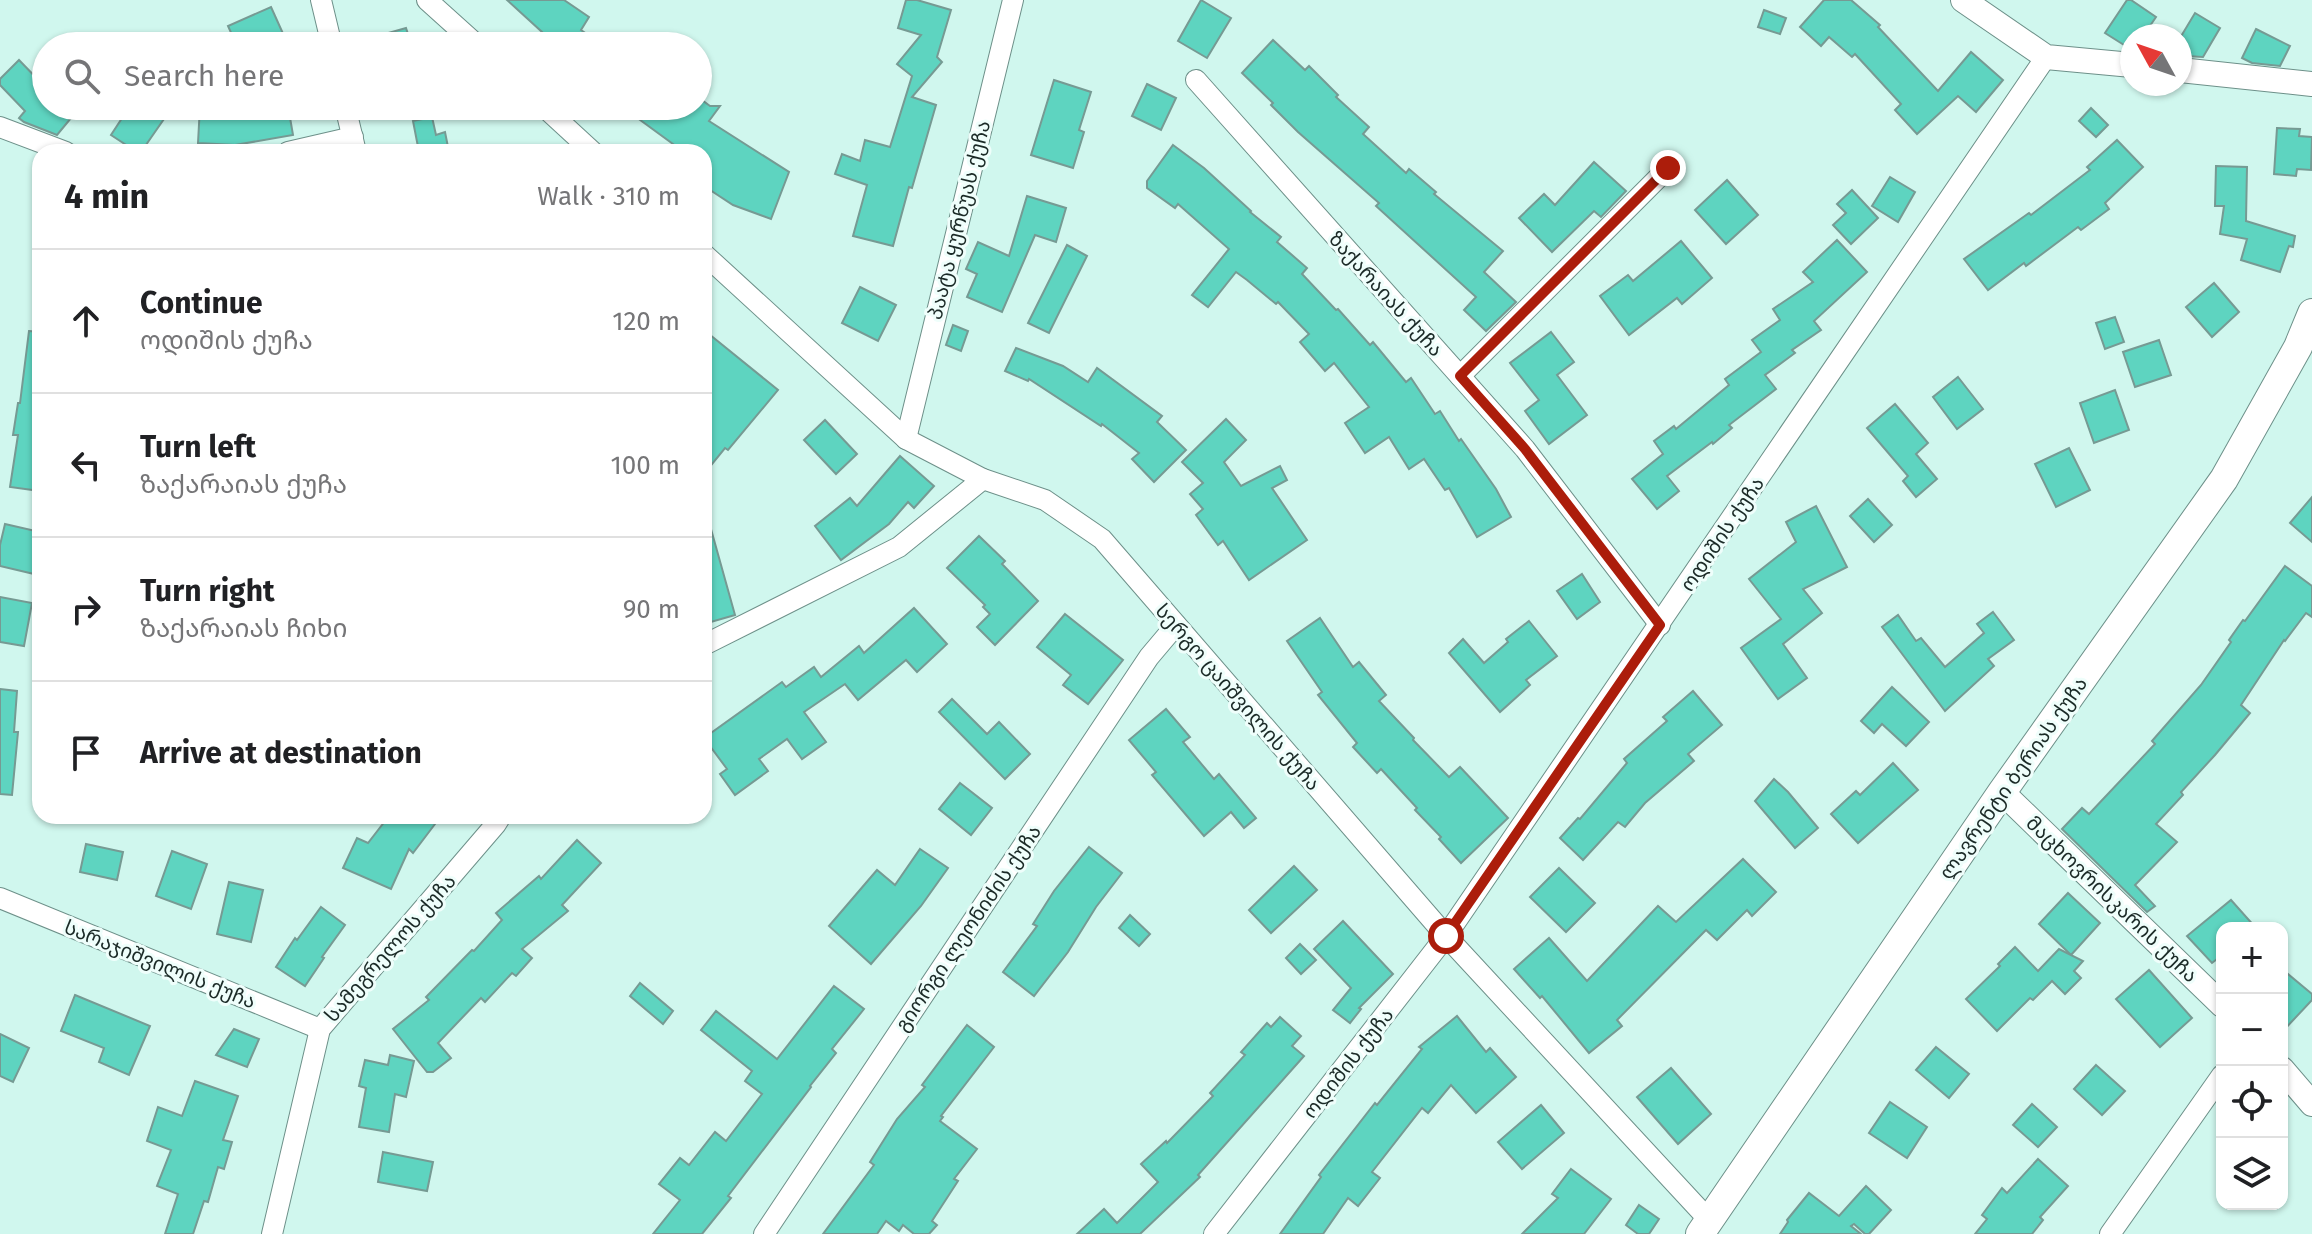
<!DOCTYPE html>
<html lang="en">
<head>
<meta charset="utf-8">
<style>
	:root { --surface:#fff; --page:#f2f2f2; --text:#202124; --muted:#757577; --line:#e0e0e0 }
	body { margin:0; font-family:"Fira Sans","Noto Sans Georgian",sans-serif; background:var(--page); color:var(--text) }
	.controls { position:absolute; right:24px; bottom:24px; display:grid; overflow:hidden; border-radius:16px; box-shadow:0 2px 6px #0004 }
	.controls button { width:72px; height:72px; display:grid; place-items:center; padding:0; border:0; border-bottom:2px solid var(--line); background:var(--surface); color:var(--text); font:40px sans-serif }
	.compass { position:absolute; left:2120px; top:24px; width:72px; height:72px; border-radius:50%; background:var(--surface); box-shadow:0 2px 6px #0004; rotate:310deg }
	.stop { position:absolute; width:24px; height:24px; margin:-18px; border:6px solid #ac1d0b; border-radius:50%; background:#fff }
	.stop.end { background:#ac1d0b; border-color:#fff; box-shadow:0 2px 8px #0008 }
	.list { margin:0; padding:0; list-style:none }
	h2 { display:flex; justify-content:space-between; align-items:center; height:104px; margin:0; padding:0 32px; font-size:34px }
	h2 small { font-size:26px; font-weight:400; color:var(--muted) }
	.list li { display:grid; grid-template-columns:52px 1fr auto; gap:24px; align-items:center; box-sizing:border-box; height:144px; padding:0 32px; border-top:2px solid var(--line) }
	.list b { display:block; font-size:30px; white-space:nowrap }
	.list p { margin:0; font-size:26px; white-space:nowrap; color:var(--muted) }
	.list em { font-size:26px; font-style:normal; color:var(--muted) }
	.icon { flex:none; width:44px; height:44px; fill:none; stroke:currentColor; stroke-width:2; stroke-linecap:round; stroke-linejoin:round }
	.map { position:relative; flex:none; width:2312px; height:1234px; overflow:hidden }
	.search { position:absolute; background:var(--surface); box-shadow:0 2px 6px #0004; left:32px; top:32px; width:680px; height:88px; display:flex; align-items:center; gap:20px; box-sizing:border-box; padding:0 28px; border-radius:44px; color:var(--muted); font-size:30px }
	.panel { position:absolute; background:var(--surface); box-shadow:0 2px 6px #0004; left:32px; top:144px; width:680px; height:680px; border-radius:24px }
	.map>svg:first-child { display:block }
	.building { fill:#5ed4c0; stroke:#769a93; stroke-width:2 }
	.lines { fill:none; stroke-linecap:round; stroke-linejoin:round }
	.minor-casing { stroke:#6d9089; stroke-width:22 }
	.tertiary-casing { stroke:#6d9089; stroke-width:26 }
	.secondary-casing { stroke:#6d9089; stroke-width:30 }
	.minor { stroke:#fff; stroke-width:20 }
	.tertiary { stroke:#fff; stroke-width:24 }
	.secondary { stroke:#fff; stroke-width:28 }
	.route { stroke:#ac1d0b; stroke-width:10 }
	.labels { text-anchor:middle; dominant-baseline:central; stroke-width:6; stroke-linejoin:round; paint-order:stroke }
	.street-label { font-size:20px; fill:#1b2a27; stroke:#effefb }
</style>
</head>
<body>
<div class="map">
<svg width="2312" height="1234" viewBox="0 0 2312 1234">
	<rect width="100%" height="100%" fill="#d0f7ee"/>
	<g class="building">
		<polygon points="507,0 564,0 589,17 581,30 604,46 532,46 542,32"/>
		<polygon points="906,0 917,0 951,10 937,57 942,62 912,97 936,105 912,188 909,187 893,246 853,236 867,185 835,174 842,154 860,161 865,140 890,147 912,76 897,64 921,35 898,28"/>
		<polygon points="1201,0 1231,18 1207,58 1178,41"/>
		<polygon points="1824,0 1851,0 1880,25 1878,27 1938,91 1971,52 2003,80 1976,112 1958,96 1917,134 1895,110 1901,104 1855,54 1852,57 1829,37 1821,46 1800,27"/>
		<polygon points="2127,0 2131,0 2156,17 2143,36 2132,36 2132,50 2105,33"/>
		<polygon points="271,7 285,38 267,46 237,46 228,26"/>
		<polygon points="1764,10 1786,18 1780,34 1758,27"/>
		<polygon points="2195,13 2220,28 2203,57 2186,56 2180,52 2180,38"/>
		<polygon points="406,28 412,46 360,46 360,41"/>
		<polygon points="2256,29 2290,46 2280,66 2252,63 2242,58"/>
		<polygon points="1273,40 1305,70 1309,66 1338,95 1336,97 1369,127 1363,134 1406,173 1409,169 1436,192 1434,194 1503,251 1484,272 1516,302 1486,331 1464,310 1476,297 1376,206 1379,203 1298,132 1271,105 1273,103 1242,73"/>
		<polygon points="19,60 46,88 46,106 81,106 57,135 24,122 19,118 25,111 0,85 0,79"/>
		<polygon points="1054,80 1091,92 1079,130 1084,132 1073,168 1031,155"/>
		<polygon points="1147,84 1176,98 1161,130 1132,116"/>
		<polygon points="698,97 710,106 720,106 709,121 789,172 771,219 733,205 704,186 704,152 684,152 621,106 698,106"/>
		<polygon points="130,106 173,106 141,152 137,152 111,135"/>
		<polygon points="200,106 288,106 293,135 235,145 198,143"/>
		<polygon points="2091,108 2108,125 2096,137 2079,121"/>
		<polygon points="432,117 436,135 445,132 449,152 419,152 413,121"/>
		<polygon points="2277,128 2300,129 2299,136 2312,137 2311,170 2297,169 2296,176 2274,174"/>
		<polygon points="2117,140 2143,167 2105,203 2109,209 2081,230 2078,227 2026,266 2024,263 1988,290 1964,259 2029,213 2031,215 2090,170 2087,167"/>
		<polygon points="1173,145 1204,168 1251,211 1250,212 1281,237 1277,242 1307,268 1302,274 1336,310 1338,309 1370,345 1373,342 1406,382 1411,378 1435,414 1440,411 1459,441 1461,439 1496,489 1511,517 1477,537 1449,488 1445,490 1424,459 1409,469 1389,437 1365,453 1345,423 1369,407 1334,363 1325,371 1300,342 1309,334 1278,302 1276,304 1247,280 1236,272 1208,307 1192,295 1229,249 1178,204 1175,208 1147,188 1147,181"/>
		<polygon points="1594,162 1626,191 1601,217 1594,211 1552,252 1519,218 1544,194 1555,205"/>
		<polygon points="2216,166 2247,167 2246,221 2295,236 2293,247 2289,246 2280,272 2241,260 2247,239 2220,234 2224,206 2215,206"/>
		<polygon points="1890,177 1915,192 1898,222 1872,206"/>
		<polygon points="1727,180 1758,215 1726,244 1695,210"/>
		<polygon points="1852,190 1878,218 1851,244 1833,225 1846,213 1837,204"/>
		<polygon points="1027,196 1066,208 1056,242 1035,235 1002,312 967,297 977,274 966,269 978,242 1009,256"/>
		<polygon points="1837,240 1867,272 1814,321 1821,330 1792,350 1795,353 1765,375 1776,389 1729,425 1732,428 1713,444 1712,442 1667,476 1679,491 1657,509 1632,479 1663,454 1654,441 1674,426 1676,429 1729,385 1725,379 1761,352 1752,340 1780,320 1773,309 1813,282 1803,272"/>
		<polygon points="1681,241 1712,278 1682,304 1677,298 1629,335 1600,296 1628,275 1633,281"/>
		<polygon points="1067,245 1087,256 1049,333 1028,323"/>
		<polygon points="2214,283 2239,312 2212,337 2186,307"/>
		<polygon points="860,287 896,305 878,341 842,323"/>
		<polygon points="2115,317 2124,342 2105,349 2096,323"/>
		<polygon points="953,325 968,331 961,351 946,345"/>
		<polygon points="704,330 778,390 728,450 725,448 704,474"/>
		<polygon points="29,331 40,332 40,491 10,487 18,435 13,435 18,403 20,403"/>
		<polygon points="1551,332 1574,362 1557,375 1587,415 1549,444 1525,411 1539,400 1510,363"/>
		<polygon points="2159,340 2171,375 2135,387 2123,352"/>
		<polygon points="1016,348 1063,366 1088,382 1097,368 1162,416 1157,422 1186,450 1154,482 1132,459 1139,453 1102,424 1101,426 1029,379 1028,381 1005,371"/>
		<polygon points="1958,377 1983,409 1957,429 1933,397"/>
		<polygon points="2115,390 2129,430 2094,443 2080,403"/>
		<polygon points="1895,404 1928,443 1916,454 1937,479 1916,497 1903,481 1908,476 1867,428"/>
		<polygon points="1226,419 1246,440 1224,462 1241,486 1280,466 1287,480 1272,488 1307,540 1249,580 1223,541 1218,545 1196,515 1203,509 1190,494 1203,483 1182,462"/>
		<polygon points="825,420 857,454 836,474 804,440"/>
		<polygon points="2069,448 2090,490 2056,507 2035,464"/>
		<polygon points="900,456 934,486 914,508 908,502 889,524 841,560 815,526 850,498 857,506"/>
		<polygon points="2312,497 2312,542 2290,523"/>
		<polygon points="1868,499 1892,525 1874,542 1850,516"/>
		<polygon points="1816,506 1847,567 1803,589 1822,613 1783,644 1807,678 1778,699 1741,648 1781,619 1749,579 1796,542 1786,522"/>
		<polygon points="709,522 735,615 704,624 704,523"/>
		<polygon points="5,524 40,532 40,548 34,574 0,566 0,545"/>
		<polygon points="979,536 1005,561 1002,564 1038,601 995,645 977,627 990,614 983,607 985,605 947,568"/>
		<polygon points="2285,566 2312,586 2312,617 2306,613 2285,641 2284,640 2241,705 2250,713 2215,755 2181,792 2183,795 2156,824 2177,842 2135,885 2155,906 2147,912 2062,829 2082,808 2089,814 2155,744 2152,741 2201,685 2231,642 2229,640 2243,620 2245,621"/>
		<polygon points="1582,574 1600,602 1577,619 1557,591"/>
		<polygon points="0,597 32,603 24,646 0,642"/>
		<polygon points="914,608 947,644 917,672 906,660 858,700 845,684 804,712 826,742 802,759 787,739 759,759 768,771 735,795 720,774 727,769 704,738 782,682 786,687 814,667 821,677 859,646 864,653"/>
		<polygon points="1993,612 2014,640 1988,659 1994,666 1945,711 1882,627 1898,615 1916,641 1921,638 1945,667 1984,633 1977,624"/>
		<polygon points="1065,614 1123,660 1088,704 1063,685 1071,675 1037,647"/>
		<polygon points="1320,618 1353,667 1359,662 1386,695 1379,701 1414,738 1413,740 1449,777 1460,767 1508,818 1461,863 1439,839 1441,837 1415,810 1417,808 1381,769 1377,773 1353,747 1357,743 1318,695 1322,692 1287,641"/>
		<polygon points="1529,621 1557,656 1526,680 1530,685 1500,712 1449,653 1463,639 1484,663 1508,642 1506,639"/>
		<polygon points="1892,687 1929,722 1906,746 1882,724 1874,733 1861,721"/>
		<polygon points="0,689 17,691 14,732 18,732 12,795 0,794"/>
		<polygon points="1693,691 1722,725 1688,754 1694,761 1645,803 1625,827 1618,822 1583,860 1560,838 1578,818 1580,819 1627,763 1624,759 1667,721 1663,717"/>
		<polygon points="952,699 987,734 999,722 1030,754 1005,779 939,712"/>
		<polygon points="1166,709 1190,737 1183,742 1214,779 1219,774 1256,818 1244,828 1231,812 1204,836 1152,775 1156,772 1129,740"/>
		<polygon points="1893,763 1918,790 1858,843 1831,814 1856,791 1860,795"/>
		<polygon points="1774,779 1788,792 1818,828 1795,848 1755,801"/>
		<polygon points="960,783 992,808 971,835 939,809"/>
		<polygon points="389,816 424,816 435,824 413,853 409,849 391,889 343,868 357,838 368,843"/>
		<polygon points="577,840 601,863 562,905 568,911 522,949 532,958 516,976 512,973 485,1002 481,998 438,1043 451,1058 433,1072 427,1072 393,1029 429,1000 426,997 472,950 474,951 502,920 496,913 539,876 541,879"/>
		<polygon points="86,844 123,852 117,880 80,872"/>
		<polygon points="1089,847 1122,873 1096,907 1068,952 1034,996 1003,972 1037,926 1033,924 1054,891"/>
		<polygon points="920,849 948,868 921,906 871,964 829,926 877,870 895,885"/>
		<polygon points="172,851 207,864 191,909 156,896"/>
		<polygon points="1743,859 1776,892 1752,916 1747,910 1717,940 1706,930 1617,1020 1622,1026 1589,1053 1542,996 1540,998 1514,969 1549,938 1587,981 1658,906 1676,922"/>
		<polygon points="1294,866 1317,890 1271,933 1249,910"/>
		<polygon points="1559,868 1595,903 1566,932 1530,897"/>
		<polygon points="229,882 263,890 251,942 217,934"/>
		<polygon points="2068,893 2100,923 2071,955 2039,924"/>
		<polygon points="2231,900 2256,928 2222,928 2222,955 2212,963 2187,936"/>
		<polygon points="321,907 345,925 322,957 324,958 305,986 276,967 295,938 297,940"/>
		<polygon points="1130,915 1150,934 1139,946 1119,928"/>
		<polygon points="1343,921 1393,974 1359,1008 1361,1009 1350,1023 1333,1010 1351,988 1314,949"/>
		<polygon points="1300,944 1316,960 1301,974 1286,958"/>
		<polygon points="2015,947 2038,971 2059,949 2083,961 2074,971 2081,978 2065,994 2052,981 2033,1000 2030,998 1997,1031 1966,999 2000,966 1998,964"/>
		<polygon points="2282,969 2312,994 2312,1000 2282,1032"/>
		<polygon points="2149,970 2192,1018 2160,1047 2116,999"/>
		<polygon points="640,983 673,1011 663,1024 630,996"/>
		<polygon points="834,986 864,1009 832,1049 836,1053 810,1086 811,1087 728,1196 731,1198 702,1234 653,1234 680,1200 659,1184 680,1158 689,1165 715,1132 726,1141 762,1094 745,1081 752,1071 701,1030 716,1011 777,1059"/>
		<polygon points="75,995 150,1026 129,1075 99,1062 104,1048 61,1031"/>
		<polygon points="1457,1016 1486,1052 1490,1048 1516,1077 1476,1113 1451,1085 1428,1113 1422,1108 1372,1172 1380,1178 1358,1206 1348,1198 1323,1234 1280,1234 1321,1177 1319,1175 1375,1103 1377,1105 1422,1049 1419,1047"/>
		<polygon points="1280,1017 1301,1036 1292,1046 1304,1056 1198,1175 1200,1177 1140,1234 1077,1234 1104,1209 1117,1223 1158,1182 1141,1164 1166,1141 1167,1143 1213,1096 1210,1093 1245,1055 1241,1052 1267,1023 1271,1027"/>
		<polygon points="967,1025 994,1047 941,1116 943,1117 940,1121 977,1149 954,1179 958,1181 932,1221 937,1225 929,1234 914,1234 903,1225 899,1231 886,1221 877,1234 823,1234 874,1165 870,1162 897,1119 925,1087 922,1085"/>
		<polygon points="234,1029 259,1039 247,1067 216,1055"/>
		<polygon points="0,1034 29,1048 13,1082 0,1076"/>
		<polygon points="1936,1047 1969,1074 1949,1098 1916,1070"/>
		<polygon points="390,1055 414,1061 406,1097 395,1094 389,1132 359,1127 366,1088 359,1086 365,1060 388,1065"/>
		<polygon points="2096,1065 2125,1091 2102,1115 2074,1089"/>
		<polygon points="1671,1068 1711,1114 1678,1144 1637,1097"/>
		<polygon points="195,1081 238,1096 223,1140 232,1142 224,1169 218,1167 208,1202 204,1201 193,1234 165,1234 178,1194 157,1186 171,1150 147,1141 158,1107 182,1116"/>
		<polygon points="1890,1102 1927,1127 1907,1158 1869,1133"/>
		<polygon points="2032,1104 2057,1127 2038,1147 2013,1125"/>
		<polygon points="1541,1105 1564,1133 1522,1169 1498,1142"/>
		<polygon points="383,1152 433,1162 427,1191 378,1182"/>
		<polygon points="2038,1159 2068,1186 2040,1217 2043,1220 2032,1234 1975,1234 1987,1219 1982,1215 2002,1188 2007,1193"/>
		<polygon points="1571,1169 1611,1199 1584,1234 1522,1234 1558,1198 1552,1194"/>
		<polygon points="1866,1186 1891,1210 1869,1234 1865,1234 1854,1224 1851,1226 1861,1234 1780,1234 1788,1222 1787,1220 1809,1193 1839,1216"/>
		<polygon points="1639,1205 1659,1219 1649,1234 1638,1234 1626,1225"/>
	</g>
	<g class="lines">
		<g class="minor-casing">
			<g id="minor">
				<polyline points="321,0 332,46"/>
				<polyline points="427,0 478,46"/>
				<polyline points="1196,80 1525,449 1660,625"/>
				<polyline points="345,106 356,152"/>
				<polyline points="543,106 593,152"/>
				<polyline points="0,127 66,152"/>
				<polyline points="288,152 353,137"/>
				<polyline points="704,254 906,439 983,479 1045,500 1102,539 1446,936 1709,1220"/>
				<polyline points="1460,376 1668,168"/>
				<polyline points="906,439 1013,0"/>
				<polyline points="704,645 899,547 983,479"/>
				<polyline points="0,898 320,1029"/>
				<polyline points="272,1234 320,1029 496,824 501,816"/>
				<polyline points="764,1234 1149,657 1176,625"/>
				<polyline points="1214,1234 1446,936 2046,57"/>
				<polyline points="2110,1234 2222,1075"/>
			</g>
		</g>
		<g class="tertiary-casing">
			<g id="tertiary">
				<polyline points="1963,0 2046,57 2132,65"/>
				<polyline points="2180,70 2312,84"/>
				<polyline points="2002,792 2222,1005"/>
				<polyline points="2282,1069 2312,1104"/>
			</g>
		</g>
		<g class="secondary-casing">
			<polyline id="secondary" points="1700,1234 2002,792 2224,479 2298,347 2312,313"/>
		</g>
		<use href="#minor" class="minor"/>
		<use href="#tertiary" class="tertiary"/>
		<use href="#secondary" class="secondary"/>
	</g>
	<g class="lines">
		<polyline class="route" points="1446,936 1660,625 1525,449 1460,376 1668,168"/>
	</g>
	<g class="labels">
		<g class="street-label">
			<text transform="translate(959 220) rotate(-76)">პაატა ყურწუას ქუჩა</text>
			<text transform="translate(1386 294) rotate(48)">ზაქარაიას ქუჩა</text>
			<text transform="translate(1722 534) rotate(-56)">ოდიშის ქუჩა</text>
			<text transform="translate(1238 697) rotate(49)">სერგო ცაიშვილის ქუჩა</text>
			<text transform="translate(2013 778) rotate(-55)">ლავრენტი ბერიას ქუჩა</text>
			<text transform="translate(2112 899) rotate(44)">მაცხოვრისკარის ქუჩა</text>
			<text transform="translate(968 928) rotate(-56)">გიორგი ლეონიძის ქუჩა</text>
			<text transform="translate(390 948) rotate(-49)">სამეგრელოს ქუჩა</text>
			<text transform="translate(160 964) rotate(22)">სარაჯიშვილის ქუჩა</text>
			<text transform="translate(1348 1063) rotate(-52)">ოდიშის ქუჩა</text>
		</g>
	</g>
</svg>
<div class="controls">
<button>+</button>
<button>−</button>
<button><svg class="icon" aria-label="locate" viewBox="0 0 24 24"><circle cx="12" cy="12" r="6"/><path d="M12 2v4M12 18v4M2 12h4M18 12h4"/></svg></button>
<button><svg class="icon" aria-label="layers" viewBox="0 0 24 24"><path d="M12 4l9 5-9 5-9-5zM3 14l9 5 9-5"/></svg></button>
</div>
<svg class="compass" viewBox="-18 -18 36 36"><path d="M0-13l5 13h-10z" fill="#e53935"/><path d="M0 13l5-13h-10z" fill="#757577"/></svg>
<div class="stop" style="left:1446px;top:936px"></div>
<div class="stop end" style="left:1668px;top:168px"></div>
<div class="search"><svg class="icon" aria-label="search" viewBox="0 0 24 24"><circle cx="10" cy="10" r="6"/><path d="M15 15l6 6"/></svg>Search here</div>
<section class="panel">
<h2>4 min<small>Walk · 310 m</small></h2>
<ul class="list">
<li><svg class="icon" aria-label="ahead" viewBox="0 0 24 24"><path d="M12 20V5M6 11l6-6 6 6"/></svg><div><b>Continue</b><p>ოდიშის ქუჩა</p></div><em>120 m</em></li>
<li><svg class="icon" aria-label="left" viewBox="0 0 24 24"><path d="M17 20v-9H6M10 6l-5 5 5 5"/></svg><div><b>Turn left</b><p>ზაქარაიას ქუჩა</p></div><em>100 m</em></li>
<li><svg class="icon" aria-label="right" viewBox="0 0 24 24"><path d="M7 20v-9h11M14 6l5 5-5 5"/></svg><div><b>Turn right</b><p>ზაქარაიას ჩიხი</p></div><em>90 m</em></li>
<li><svg class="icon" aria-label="arrive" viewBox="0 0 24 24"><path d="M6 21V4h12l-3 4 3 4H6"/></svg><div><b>Arrive at destination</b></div></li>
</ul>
</section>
</div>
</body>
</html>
